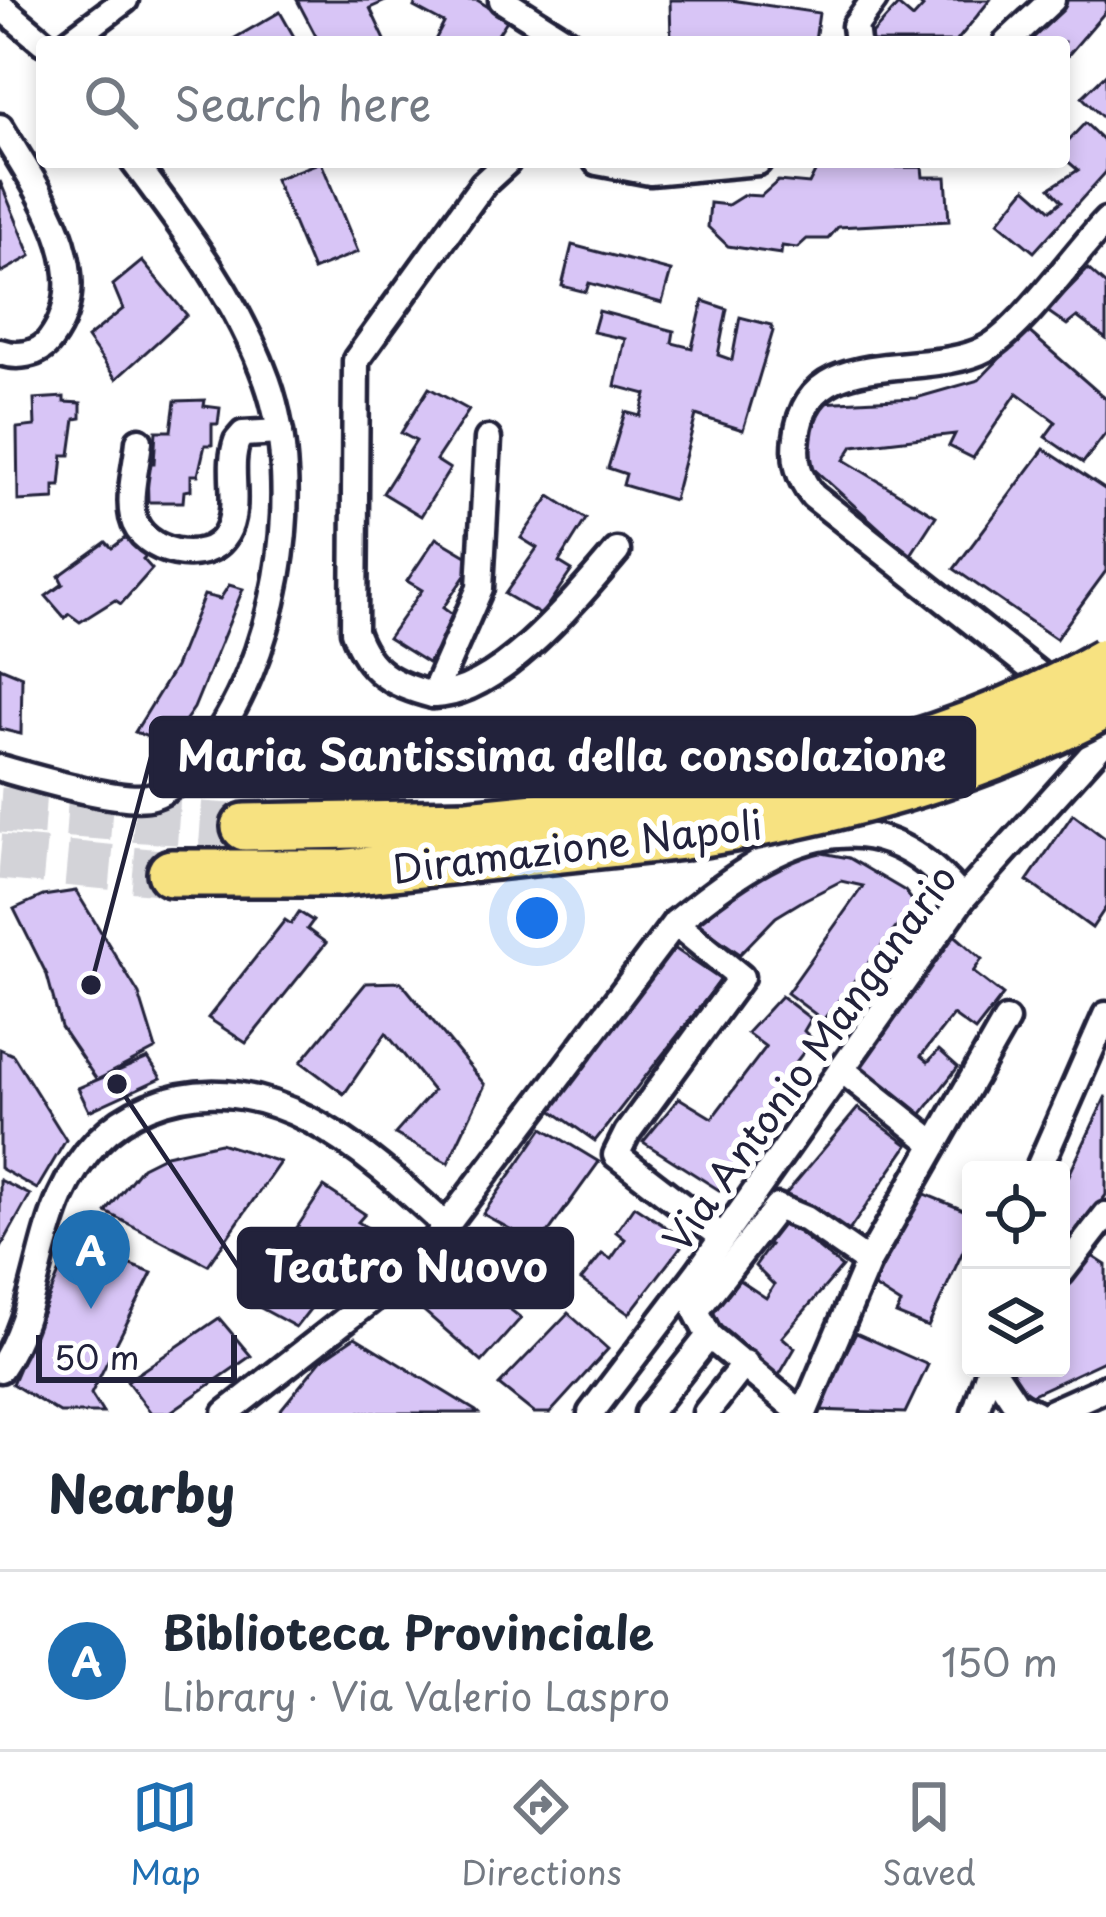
<!DOCTYPE html>
<html lang="en">
<head>
<meta charset="utf-8">
<style>
	:root { --surface:#fff; --page:#f6f6f7; --text:#1f2937; --muted:#747a83; --line:#e0e1e3; --accent:#1f6fb2 }
	body { margin:0; font-family:"Playpen Sans",sans-serif; background:var(--page); color:var(--text) }
	.controls { position:absolute; right:36px; bottom:36px; display:grid; overflow:hidden; border-radius:12px; box-shadow:0 6px 18px #0003 }
	.controls button { width:108px; height:108px; display:grid; place-items:center; padding:0; border:0; border-bottom:3px solid var(--line); background:var(--surface); color:var(--text); font:60px sans-serif }
	.scale { position:absolute; left:36px; bottom:30px; width:201px; box-sizing:border-box; padding-left:12px; border:6px solid #22223b; border-top:0; font-size:33px; line-height:42px; white-space:nowrap; color:#22223b; -webkit-text-stroke:9px #fff; paint-order:stroke }
	.you { position:absolute; left:537px; top:918px; width:42px; height:42px; margin:-30px; border:9px solid #fff; border-radius:50%; background:#1a73e8; box-shadow:0 0 0 18px #1a73e833 }
	.badge { display:grid; place-items:center; width:78px; height:78px; border-radius:50%; background:var(--accent); color:#fff; font-size:39px; font-weight:700 }
	.pin { position:absolute; translate:-50% -99px; filter:drop-shadow(0 3px 6px #0008) }
	.pin::after { content:''; position:absolute; top:63px; width:42px; height:36px; background:inherit; clip-path:polygon(0 0,100% 0,50% 100%) }
	.list { margin:0; padding:0; list-style:none }
	h2 { display:flex; justify-content:space-between; align-items:center; height:156px; margin:0; padding:0 48px; font-size:51px }
	h2 small { font-size:39px; font-weight:400; color:var(--muted) }
	.list li { display:grid; grid-template-columns:78px 1fr auto; gap:36px; align-items:center; box-sizing:border-box; height:180px; padding:0 48px; border-top:3px solid var(--line) }
	.list b { display:block; font-size:45px; white-space:nowrap }
	.list p { margin:0; font-size:39px; white-space:nowrap; color:var(--muted) }
	.list em { font-size:39px; font-style:normal; color:var(--muted) }
	.icon { flex:none; width:66px; height:66px; fill:none; stroke:currentColor; stroke-width:2; stroke-linecap:round; stroke-linejoin:round }
	.map { position:relative; flex:none; width:1106px; height:1413px; overflow:hidden }
	.search { position:absolute; background:var(--surface); box-shadow:0 6px 18px #0003; left:36px; right:36px; top:36px; height:132px; display:flex; align-items:center; gap:30px; box-sizing:border-box; padding:0 42px; border-radius:12px; color:var(--muted); font-size:45px }
	.sheet { height:336px; background:var(--surface) }
	nav { display:flex; justify-content:space-around; align-items:center; box-sizing:border-box; height:168px; border-top:3px solid var(--line); background:var(--surface); font-size:33px; color:var(--muted) }
	nav a { display:grid; justify-items:center; gap:6px }
	nav .on { color:var(--accent) }
	.map>svg:first-child { display:block }
	.building { fill:#d8c5f6; stroke:#22223b; stroke-width:3 }
	.lines { fill:none; stroke-linecap:round; stroke-linejoin:round }
	.motorway-tunnel { stroke:#d3d3d8; stroke-width:45; stroke-dasharray:45 22; stroke-linecap:butt }
	.minor-casing { stroke:#22223b; stroke-width:33 }
	.motorway-casing { stroke:#22223b; stroke-width:54 }
	.minor { stroke:#fff; stroke-width:24 }
	.motorway { stroke:#f7e281; stroke-width:45 }
	.motorway-bridge-casing { stroke:#22223b; stroke-width:54; stroke-linecap:butt }
	.motorway-bridge { stroke:#f7e281; stroke-width:45 }
	.labels { text-anchor:middle; dominant-baseline:central; stroke-width:12; stroke-linejoin:round; paint-order:stroke }
	.street-label { font-size:39px; fill:#22223b; stroke:#fff }
	.leader { fill:none; stroke:#22223b; stroke-width:4.5 }
	.callout-dot { fill:#22223b; stroke:#fff; stroke-width:4.5 }
	.callout { fill:#22223b; stroke:#22223b; stroke-width:4.5 }
	.callout-label { font-size:42px; text-anchor:middle; font-weight:bold; fill:#fff }
</style>
</head>
<body>
<div class="map">
<svg width="1106" height="1413" viewBox="0 0 1106 1413">
	<rect width="100%" height="100%" fill="#fff"/>
	<filter id="ink" filterUnits="userSpaceOnUse"><feTurbulence type="fractalNoise" baseFrequency=".00833" numOctaves="2"/><feDisplacementMap in="SourceGraphic" scale="24" xChannelSelector="R" yChannelSelector="G"/><feConvolveMatrix kernelMatrix="1 2 1 2 8 2 1 2 1" color-interpolation-filters="sRGB"/></filter>
	<g filter="url(#ink)">
		<g class="building">
			<polygon points="297,0 388,0 370,8 386,42 319,42"/>
			<polygon points="417,0 477,0 508,19 493,42 434,42 444,23 414,7"/>
			<polygon points="670,0 731,0 819,13 815,41 671,42"/>
			<polygon points="915,0 990,0 956,42 865,42 898,5 913,18 923,7"/>
			<polygon points="1067,0 1106,0 1106,11 1064,60 1064,42 1018,42"/>
			<polygon points="280,12 297,42 228,42"/>
			<polygon points="1106,74 1106,121 1082,97"/>
			<polygon points="1085,123 1106,143 1106,172 1034,252 998,222 1026,188 1051,210 1062,201 1050,188 1078,170 1064,158 1064,145"/>
			<polygon points="321,162 358,252 313,270 275,179"/>
			<polygon points="922,167 923,177 946,177 949,221 838,227 828,239 807,239 797,248 782,246 781,254 728,246 708,227 710,203 728,205 744,195 761,196 778,181 809,184 817,168"/>
			<polygon points="0,181 31,256 2,272 0,269"/>
			<polygon points="572,245 671,271 662,303 589,283 586,292 562,286"/>
			<polygon points="142,261 187,315 116,379 87,338 123,309 113,285"/>
			<polygon points="1088,269 1106,285 1106,339 1077,317 1067,325 1047,311"/>
			<polygon points="703,301 727,309 718,355 732,360 740,317 771,325 773,331 743,430 696,415 674,500 623,485 626,474 608,468 625,412 640,416 646,394 615,386 625,339 593,332 599,311 674,331 672,343 692,348"/>
			<polygon points="1027,330 1106,399 1106,433 1083,463 1045,437 1056,422 1017,393 973,458 949,446 955,434 853,446 844,460 936,516 910,556 804,460 819,403 916,398 979,380"/>
			<polygon points="429,388 469,410 436,460 450,469 421,516 383,493 416,441 401,433"/>
			<polygon points="64,397 64,402 81,403 81,418 75,419 70,455 63,455 60,486 54,486 54,499 18,501 17,428 35,426 34,399"/>
			<polygon points="205,400 204,406 220,408 218,424 212,424 212,445 205,445 198,475 191,475 191,490 184,491 183,502 148,502 147,463 154,463 156,431 171,431 175,401"/>
			<polygon points="1044,449 1106,490 1106,571 1056,639 954,569"/>
			<polygon points="550,496 586,519 559,562 572,570 541,615 505,594 537,548 521,538"/>
			<polygon points="129,535 148,554 143,559 152,569 121,604 115,600 80,622 69,614 65,618 46,596 63,584 59,576 106,542 112,548"/>
			<polygon points="436,538 475,561 443,608 458,619 428,663 388,638 422,590 407,581"/>
			<polygon points="229,585 243,589 194,708 168,745 135,732 175,667 204,595 220,599"/>
			<polygon points="0,667 22,676 21,734 0,729"/>
			<polygon points="1073,814 1106,839 1106,907 1092,928 1027,881"/>
			<polygon points="806,850 849,858 905,891 915,904 823,1020 787,993 863,886 841,881 804,900 776,917 740,954 694,922 740,884"/>
			<polygon points="76,891 139,994 156,1049 97,1080 61,1027 47,975 14,909 43,896"/>
			<polygon points="299,912 313,921 307,929 326,943 246,1043 208,1018 285,920 291,924"/>
			<polygon points="950,931 982,959 973,972 1003,995 975,1031 953,1015 921,1056 928,1062 939,1050 958,1067 921,1115 851,1065"/>
			<polygon points="674,948 721,980 595,1141 547,1107"/>
			<polygon points="401,982 485,1085 448,1163 395,1134 433,1091 386,1033 344,1094 301,1062 366,983"/>
			<polygon points="781,996 811,1019 804,1031 813,1040 793,1066 802,1076 719,1190 643,1142 679,1098 712,1118 766,1047 747,1033"/>
			<polygon points="0,1049 13,1055 66,1140 37,1189 0,1168"/>
			<polygon points="148,1058 161,1078 89,1111 78,1088"/>
			<polygon points="1106,1096 1106,1195 1075,1237 1061,1228 1061,1192"/>
			<polygon points="858,1108 908,1145 844,1238 785,1195"/>
			<polygon points="543,1128 599,1162 539,1245 483,1214"/>
			<polygon points="220,1143 280,1162 208,1265 106,1212 142,1167 166,1155"/>
			<polygon points="0,1180 30,1195 0,1249"/>
			<polygon points="324,1187 365,1214 358,1222 391,1242 371,1268 340,1245 300,1295 314,1304 296,1327 248,1301"/>
			<polygon points="915,1190 971,1213 971,1234 928,1327 896,1314 901,1304 868,1283"/>
			<polygon points="634,1206 686,1240 629,1314 581,1280 602,1254 611,1259 625,1239 616,1232"/>
			<polygon points="780,1217 842,1267 782,1337 795,1348 778,1377 703,1315 736,1278 766,1298 774,1285 755,1266 770,1245 763,1242"/>
			<polygon points="72,1243 152,1273 91,1394 103,1413 60,1413 12,1384"/>
			<polygon points="1089,1254 1106,1265 1106,1360 1031,1395 998,1370 1061,1368 1061,1290"/>
			<polygon points="447,1259 521,1318 482,1362 409,1298"/>
			<polygon points="568,1313 608,1349 550,1413 534,1413 499,1385"/>
			<polygon points="219,1318 251,1356 169,1413 151,1413 127,1381"/>
			<polygon points="856,1333 928,1365 905,1413 816,1410"/>
			<polygon points="355,1337 476,1411 478,1413 278,1413 321,1360"/>
		</g>
		<g class="lines">
			<g class="motorway-tunnel">
				<polyline points="0,810 245,827"/>
				<polyline points="0,857 171,873"/>
			</g>
			<g class="minor-casing">
				<g id="minor">
					<polyline points="502,0 568,42"/>
					<polyline points="0,6 43,42"/>
					<polyline points="69,42 125,0"/>
					<polyline points="857,42 855,26 874,0"/>
					<polyline points="1007,42 1052,0"/>
					<path d="M0 127C34 185 101 272 50 340 39 355 17 358 0 352"/>
					<polyline points="597,162 650,172 758,162"/>
					<path d="M488 439 480 588 433 695C393 685 368 672 354 631L356 360 483 184 507 162"/>
					<path d="M139 441C137 464 128 495 133 517 141 553 207 568 226 534 242 506 226 470 237 441L243 434 280 432"/>
					<path d="M1037 673 813 496C798 477 794 460 797 437 807 340 925 382 987 348 1021 330 1076 252 1106 221"/>
					<path d="M433 695C497 696 577 598 617 551"/>
					<path d="M0 768C32 777 124 805 153 796 172 790 189 772 202 756 276 665 307 493 267 381 238 300 185 230 134 162"/>
					<polyline points="675,923 741,977 627,1133 616,1155 721,1236"/>
					<polyline points="841,1069 935,1144"/>
					<polyline points="1038,1170 1106,1015"/>
					<polyline points="1061,1273 1106,1215"/>
					<polyline points="992,1368 1016,1404 1035,1413"/>
					<path d="M0 1369C34 1320 37 1250 61 1196 79 1156 107 1124 148 1107 264 1059 364 1150 444 1224"/>
					<path d="M226 1413 418 1263 675 923C768 847 867 781 962 899"/>
					<polyline points="591,1413 699,1271 962,899 1106,739"/>
					<polyline points="648,1413 709,1336"/>
					<polyline points="706,1413 745,1363"/>
					<polyline points="801,1413 709,1336 696,1311 777,1207 806,1219 868,1262"/>
					<polyline points="804,1413 868,1262 1006,1020"/>
					<polyline points="975,1413 990,1368"/>
					<polyline points="1050,1413 1106,1388"/>
				</g>
			</g>
			<g class="motorway-casing">
				<g id="motorway">
					<polyline points="245,827 468,823 680,801"/>
					<polyline points="171,873 338,873 684,836"/>
				</g>
			</g>
			<use href="#minor" class="minor"/>
			<use href="#motorway" class="motorway"/>
			<g class="motorway-bridge-casing">
				<g id="motorway-bridge">
					<path d="M680 801C830 771 973 738 1106 661"/>
					<path d="M684 836C830 814 975 776 1106 705"/>
				</g>
			</g>
			<use href="#motorway-bridge" class="motorway-bridge"/>
		</g>
	</g>
	<g class="labels">
		<g class="street-label">
			<text transform="translate(577 845) rotate(-7)">Diramazione Napoli</text>
			<text transform="translate(808 1057) rotate(-54)">Via Antonio Manganario</text>
		</g>
	</g>
	<path class="leader" d="M91 985L151 757M117 1084L239 1268"/>
	<g class="callout-dot">
		<circle cx="91" cy="985" r="12"/>
		<circle cx="117" cy="1084" r="12"/>
	</g>
	<g class="callout">
		<rect x="151" y="718" width="823" height="78" rx="12"/>
		<rect x="239" y="1229" width="333" height="78" rx="12"/>
	</g>
	<g class="callout-label">
		<text x="562" y="771">Maria Santissima della consolazione</text>
		<text x="406" y="1282">Teatro Nuovo</text>
	</g>
</svg>
<div class="controls">
<button><svg class="icon" aria-label="locate" viewBox="0 0 24 24"><circle cx="12" cy="12" r="6"/><path d="M12 2v4M12 18v4M2 12h4M18 12h4"/></svg></button>
<button><svg class="icon" aria-label="layers" viewBox="0 0 24 24"><path d="M12 4l9 5-9 5-9-5zM3 14l9 5 9-5"/></svg></button>
</div>
<div class="scale">50 m</div>
<div class="you"></div>
<div class="pin badge" style="left:91px;top:1309px">A</div>
<div class="search"><svg class="icon" aria-label="search" viewBox="0 0 24 24"><circle cx="10" cy="10" r="6"/><path d="M15 15l6 6"/></svg>Search here</div>
</div>
<section class="sheet">
<h2>Nearby<small></small></h2>
<ul class="list">
<li><span class="badge">A</span><div><b>Biblioteca Provinciale</b><p>Library · Via Valerio Laspro</p></div><em>150 m</em></li>
</ul>
</section>
<nav>
<a class="on"><svg class="icon" aria-label="map" viewBox="0 0 24 24"><path d="M3 6l6-2 6 2 6-2v14l-6 2-6-2-6 2zM9 4v14M15 6v14"/></svg>Map</a>
<a><svg class="icon" aria-label="directions" viewBox="0 0 24 24"><path d="M12 3l9 9-9 9-9-9zM9 14v-3h6M13 9l2 2-2 2"/></svg>Directions</a>
<a><svg class="icon" aria-label="saved" viewBox="0 0 24 24"><path d="M7 4h10v16l-5-4-5 4z"/></svg>Saved</a>
</nav>
</body>
</html>
